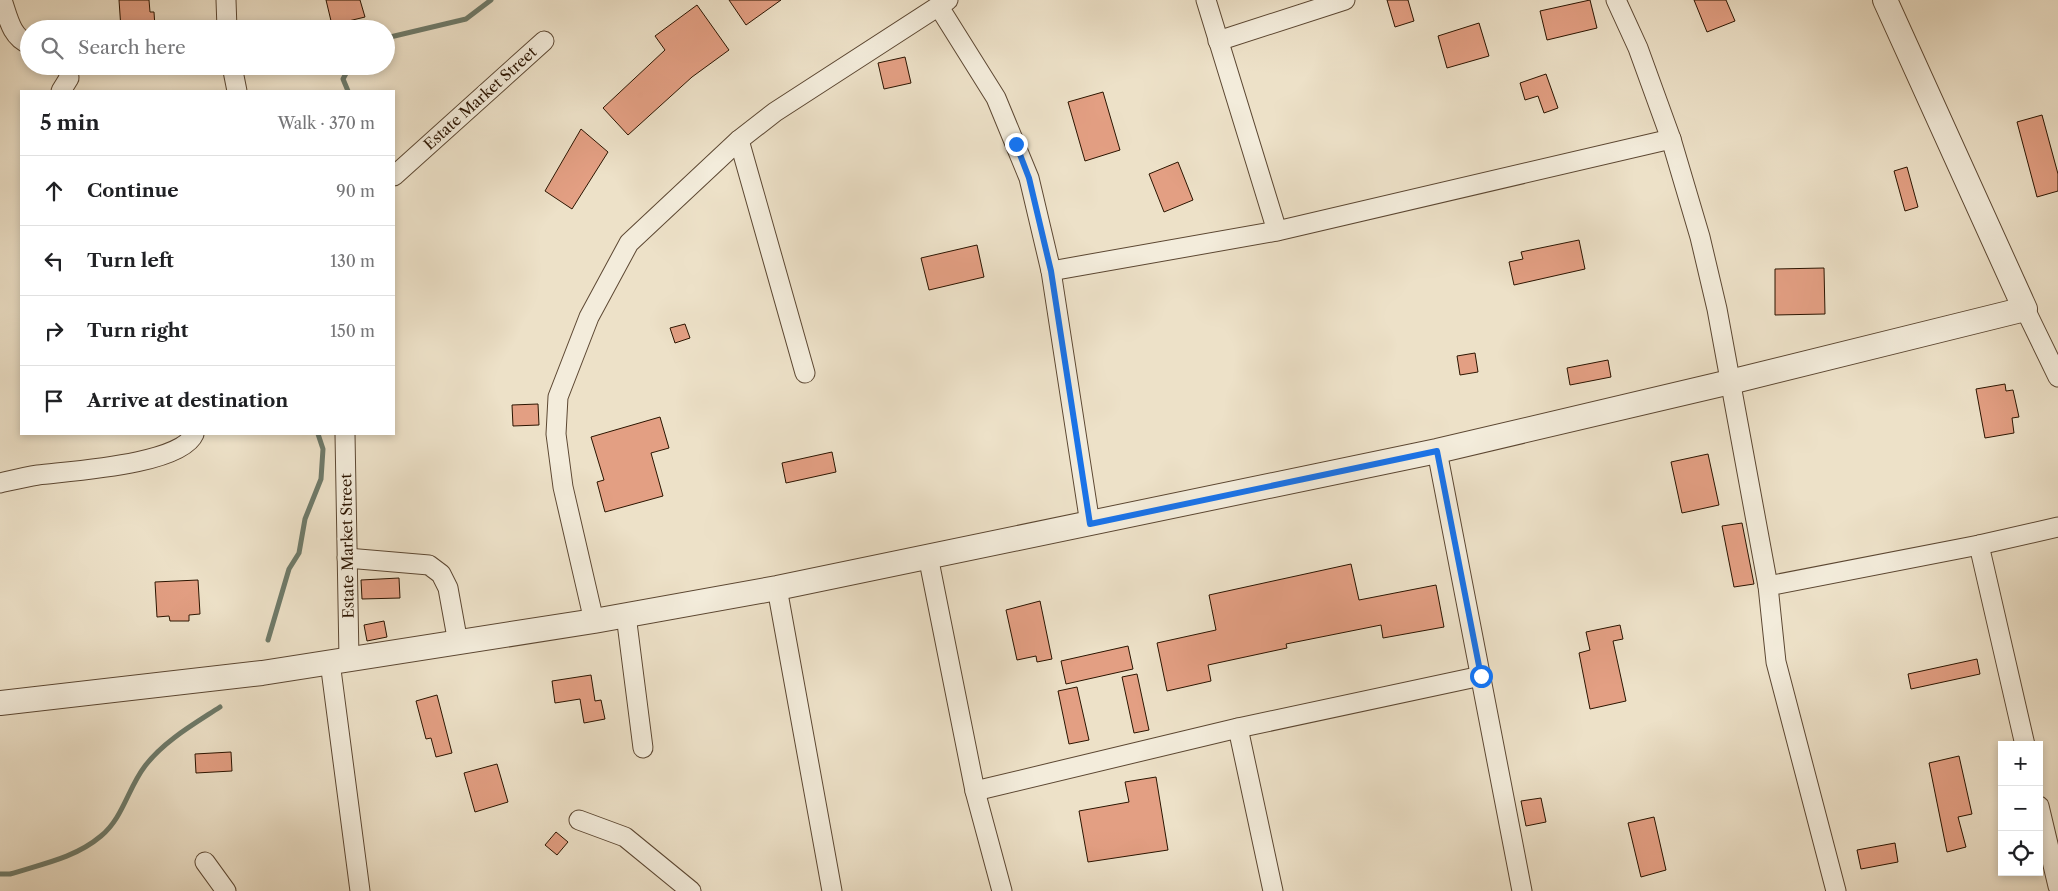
<!DOCTYPE html>
<html lang="en">
<head>
<meta charset="utf-8">
<style>
	:root { --surface:#fff; --page:#f6f6f6; --text:#202124; --muted:#757577; --line:#e0e0e0 }
	body { margin:0; font-family:"Libre Caslon Text",serif; background:var(--page); color:var(--text) }
	.controls { position:absolute; right:15px; bottom:15px; display:grid; overflow:hidden; border-radius:0px; box-shadow:0 2px 8px #0003 }
	.controls button { width:45px; height:45px; display:grid; place-items:center; padding:0; border:0; border-bottom:1px solid var(--line); background:var(--surface); color:var(--text); font:25px sans-serif }
	.stop { position:absolute; width:15px; height:15px; margin:-11px; border:4px solid #1a73e8; border-radius:50%; background:#fff }
	.stop.end { background:#1a73e8; border-color:#fff; box-shadow:0 1px 5px #0008 }
	.list { margin:0; padding:0; list-style:none }
	h2 { display:flex; justify-content:space-between; align-items:center; height:65px; margin:0; padding:0 20px; font-size:21px }
	h2 small { font-size:16px; font-weight:400; color:var(--muted) }
	.list li { display:grid; grid-template-columns:32px 1fr auto; gap:15px; align-items:center; box-sizing:border-box; height:70px; padding:0 20px; border-top:1px solid var(--line) }
	.list b { display:block; font-size:19px; white-space:nowrap }
	.list em { font-size:16px; font-style:normal; color:var(--muted) }
	.icon { flex:none; width:28px; height:28px; fill:none; stroke:currentColor; stroke-width:2; stroke-linecap:round; stroke-linejoin:round }
	.map { position:relative; flex:none; width:2058px; height:891px; overflow:hidden }
	.search { position:absolute; background:var(--surface); box-shadow:0 2px 8px #0003; left:20px; top:20px; width:375px; height:55px; display:flex; align-items:center; gap:12px; box-sizing:border-box; padding:0 18px; border-radius:28px; color:var(--muted); font-size:19px }
	.panel { position:absolute; background:var(--surface); box-shadow:0 2px 8px #0003; left:20px; top:90px; width:375px; height:345px; border-radius:0px }
	.map>svg:first-child { display:block }
	.lines { fill:none; stroke-linecap:round; stroke-linejoin:round }
	.stream { stroke:#6e7a69; stroke-width:5 }
	.building { fill:#e39f83; stroke:#2b1400 }
	.minor-casing { stroke:#5c4732; stroke-width:21 }
	.tertiary-casing { stroke:#5c4732; stroke-width:26 }
	.minor { stroke:#f3ecdb; stroke-width:19 }
	.tertiary { stroke:#f3ecdb; stroke-width:24 }
	.route { stroke:#1a73e8; stroke-width:6 }
	.labels { text-anchor:middle; dominant-baseline:central; stroke-width:5; stroke-linejoin:round; paint-order:stroke }
	.street-label { font-size:15px; fill:#2b1400; stroke:#f3ecdb }
</style>
</head>
<body>
<div class="map">
<svg width="2058" height="891" viewBox="0 0 2058 891">
	<rect width="100%" height="100%" fill="#ede1c8"/>
	<filter id="stains"><feTurbulence type="fractalNoise" baseFrequency=".004" numOctaves="4"/><feColorMatrix values="0 0 0 0 .2 0 0 0 0 .09 0 0 0 0 .02 0 0 0 .5 -.17"/></filter>
	<radialGradient id="worn" r=".72"><stop offset=".6" stop-color="#630" stop-opacity="0"/><stop offset="1" stop-color="#630" stop-opacity=".3"/></radialGradient>
	<g class="lines">
		<g class="stream">
			<polyline points="386,38 466,19 491,0"/>
			<polyline points="348,91 343,79 350,66"/>
			<polyline points="268,640 289,569 299,553 305,519 321,479 323,449 318,434"/>
			<path d="M0 874H10C42 864 75 858 101 836 123 818 128 788 145 766 164 741 194 724 220 707"/>
		</g>
	</g>
	<g class="building">
		<polygon points="119,0 149,0 150,12 154,12 155,27 121,29"/>
		<polygon points="326,0 360,0 365,17 332,25"/>
		<polygon points="729,0 781,0 746,25"/>
		<polygon points="1387,0 1408,0 1414,21 1395,27"/>
		<polygon points="1590,0 1597,28 1547,40 1540,11"/>
		<polygon points="1694,0 1726,0 1735,21 1707,32"/>
		<polygon points="697,5 729,50 692,77 628,135 603,108 665,50 655,36"/>
		<polygon points="1479,23 1489,56 1447,68 1438,36"/>
		<polygon points="905,57 911,83 884,89 878,63"/>
		<polygon points="1546,74 1558,108 1544,113 1538,96 1525,100 1520,83"/>
		<polygon points="1103,92 1120,150 1085,161 1068,102"/>
		<polygon points="2042,115 2058,174 2058,191 2037,197 2017,122"/>
		<polygon points="581,129 608,152 572,209 545,191"/>
		<polygon points="1178,162 1193,200 1164,212 1149,174"/>
		<polygon points="1907,167 1918,207 1905,211 1894,171"/>
		<polygon points="1579,240 1585,269 1514,285 1509,262 1523,259 1521,252"/>
		<polygon points="977,245 984,277 929,290 921,258"/>
		<polygon points="1824,268 1825,314 1775,315 1775,269"/>
		<polygon points="685,324 690,338 675,343 670,328"/>
		<polygon points="1475,353 1478,372 1460,375 1457,356"/>
		<polygon points="1608,360 1611,377 1570,385 1567,368"/>
		<polygon points="2005,384 2006,391 2013,390 2019,417 2012,418 2014,433 1985,438 1976,389"/>
		<polygon points="538,404 539,425 513,426 512,405"/>
		<polygon points="660,417 669,448 651,453 663,496 605,512 597,482 604,480 591,437"/>
		<polygon points="832,452 836,472 786,483 782,463"/>
		<polygon points="1708,454 1719,505 1682,513 1671,462"/>
		<polygon points="1742,523 1754,584 1734,587 1722,526"/>
		<polygon points="1351,564 1359,600 1436,585 1444,627 1383,638 1381,625 1286,644 1287,648 1208,665 1211,681 1167,691 1157,643 1216,630 1209,595"/>
		<polygon points="399,578 400,598 362,599 361,580"/>
		<polygon points="198,580 200,614 189,615 189,621 170,621 169,616 157,617 155,582"/>
		<polygon points="1040,601 1052,659 1037,662 1036,656 1017,660 1006,610"/>
		<polygon points="384,621 387,637 367,641 364,625"/>
		<polygon points="1620,625 1623,639 1613,641 1626,701 1590,709 1579,653 1590,650 1586,632"/>
		<polygon points="1128,646 1133,669 1066,684 1061,661"/>
		<polygon points="1977,659 1980,674 1911,689 1908,674"/>
		<polygon points="1137,674 1149,730 1134,733 1122,677"/>
		<polygon points="591,675 595,701 601,700 605,719 584,723 580,699 555,703 552,681"/>
		<polygon points="1077,687 1089,740 1069,744 1058,691"/>
		<polygon points="437,695 452,753 436,757 431,738 426,739 416,701"/>
		<polygon points="231,752 232,771 196,773 195,754"/>
		<polygon points="1959,756 1972,814 1958,817 1966,847 1947,852 1929,763"/>
		<polygon points="497,764 508,802 475,812 464,773"/>
		<polygon points="1156,777 1168,850 1088,862 1079,811 1129,802 1125,782"/>
		<polygon points="1541,798 1546,822 1526,826 1521,801"/>
		<polygon points="1654,817 1666,870 1641,877 1628,823"/>
		<polygon points="556,832 568,842 557,855 545,845"/>
		<polygon points="1895,843 1898,862 1861,869 1857,850"/>
	</g>
	<g class="lines">
		<g class="minor-casing">
			<g id="minor">
				<path d="M2 0C8 17 11 37 29 44"/>
				<polyline points="226,0 227,29"/>
				<polyline points="1206,0 1277,231"/>
				<polyline points="1616,0 1638,48 1671,139 1700,237 1717,309 1768,586 1776,662 1836,891"/>
				<polyline points="939,7 996,98 1029,178 1051,271 1090,524"/>
				<polyline points="1218,41 1345,0"/>
				<polyline points="232,66 237,91"/>
				<polyline points="61,91 69,78 68,66"/>
				<polyline points="739,140 805,373"/>
				<polyline points="394,176 544,41"/>
				<polyline points="1051,271 1277,231 1671,139"/>
				<polyline points="2025,309 2058,377"/>
				<polyline points="345,434 349,659"/>
				<polyline points="1437,451 1522,891"/>
				<path d="M0 483C13 480 25 477 38 475 69 471 181 465 194 434"/>
				<polyline points="1979,545 2025,745"/>
				<polyline points="928,556 975,791 1002,891"/>
				<polyline points="347,558 429,565 441,574 448,588 458,643"/>
				<polyline points="1768,586 1979,545 2058,527"/>
				<polyline points="777,588 832,891"/>
				<polyline points="626,615 643,748"/>
				<polyline points="594,621 563,487 556,434 558,397 589,317 629,243 739,140 775,112 948,0"/>
				<polyline points="330,662 360,891"/>
				<polyline points="1238,728 1273,891"/>
				<polyline points="975,791 1238,728 1481,676"/>
				<polyline points="2039,806 2058,886"/>
				<polyline points="579,820 625,837 691,891"/>
				<polyline points="205,862 226,891"/>
			</g>
		</g>
		<g class="tertiary-casing">
			<polyline id="tertiary" points="0,703 262,673 594,621 777,588 1437,451 1730,382 2025,309 1885,0"/>
		</g>
		<use href="#minor" class="minor"/>
		<use href="#tertiary" class="tertiary"/>
	</g>
	<g class="lines">
		<polyline class="route" points="1016,144 1029,178 1051,271 1090,524 1437,451 1481,676"/>
	</g>
	<g class="labels">
		<g class="street-label">
			<text transform="translate(480 98) rotate(-42)">Estate Market Street</text>
			<text transform="translate(347 546) rotate(-91)">Estate Market Street</text>
		</g>
	</g>
	<rect width="100%" height="100%" filter="url(#stains)"/>
	<rect width="100%" height="100%" fill="url(#worn)"/>
</svg>
<div class="controls">
<button>+</button>
<button>−</button>
<button><svg class="icon" aria-label="locate" viewBox="0 0 24 24"><circle cx="12" cy="12" r="6"/><path d="M12 2v4M12 18v4M2 12h4M18 12h4"/></svg></button>
</div>
<div class="stop" style="left:1481px;top:676px"></div>
<div class="stop end" style="left:1016px;top:144px"></div>
<div class="search"><svg class="icon" aria-label="search" viewBox="0 0 24 24"><circle cx="10" cy="10" r="6"/><path d="M15 15l6 6"/></svg>Search here</div>
<section class="panel">
<h2>5 min<small>Walk · 370 m</small></h2>
<ul class="list">
<li><svg class="icon" aria-label="ahead" viewBox="0 0 24 24"><path d="M12 20V5M6 11l6-6 6 6"/></svg><div><b>Continue</b></div><em>90 m</em></li>
<li><svg class="icon" aria-label="left" viewBox="0 0 24 24"><path d="M17 20v-9H6M10 6l-5 5 5 5"/></svg><div><b>Turn left</b></div><em>130 m</em></li>
<li><svg class="icon" aria-label="right" viewBox="0 0 24 24"><path d="M7 20v-9h11M14 6l5 5-5 5"/></svg><div><b>Turn right</b></div><em>150 m</em></li>
<li><svg class="icon" aria-label="arrive" viewBox="0 0 24 24"><path d="M6 21V4h12l-3 4 3 4H6"/></svg><div><b>Arrive at destination</b></div></li>
</ul>
</section>
</div>
</body>
</html>
